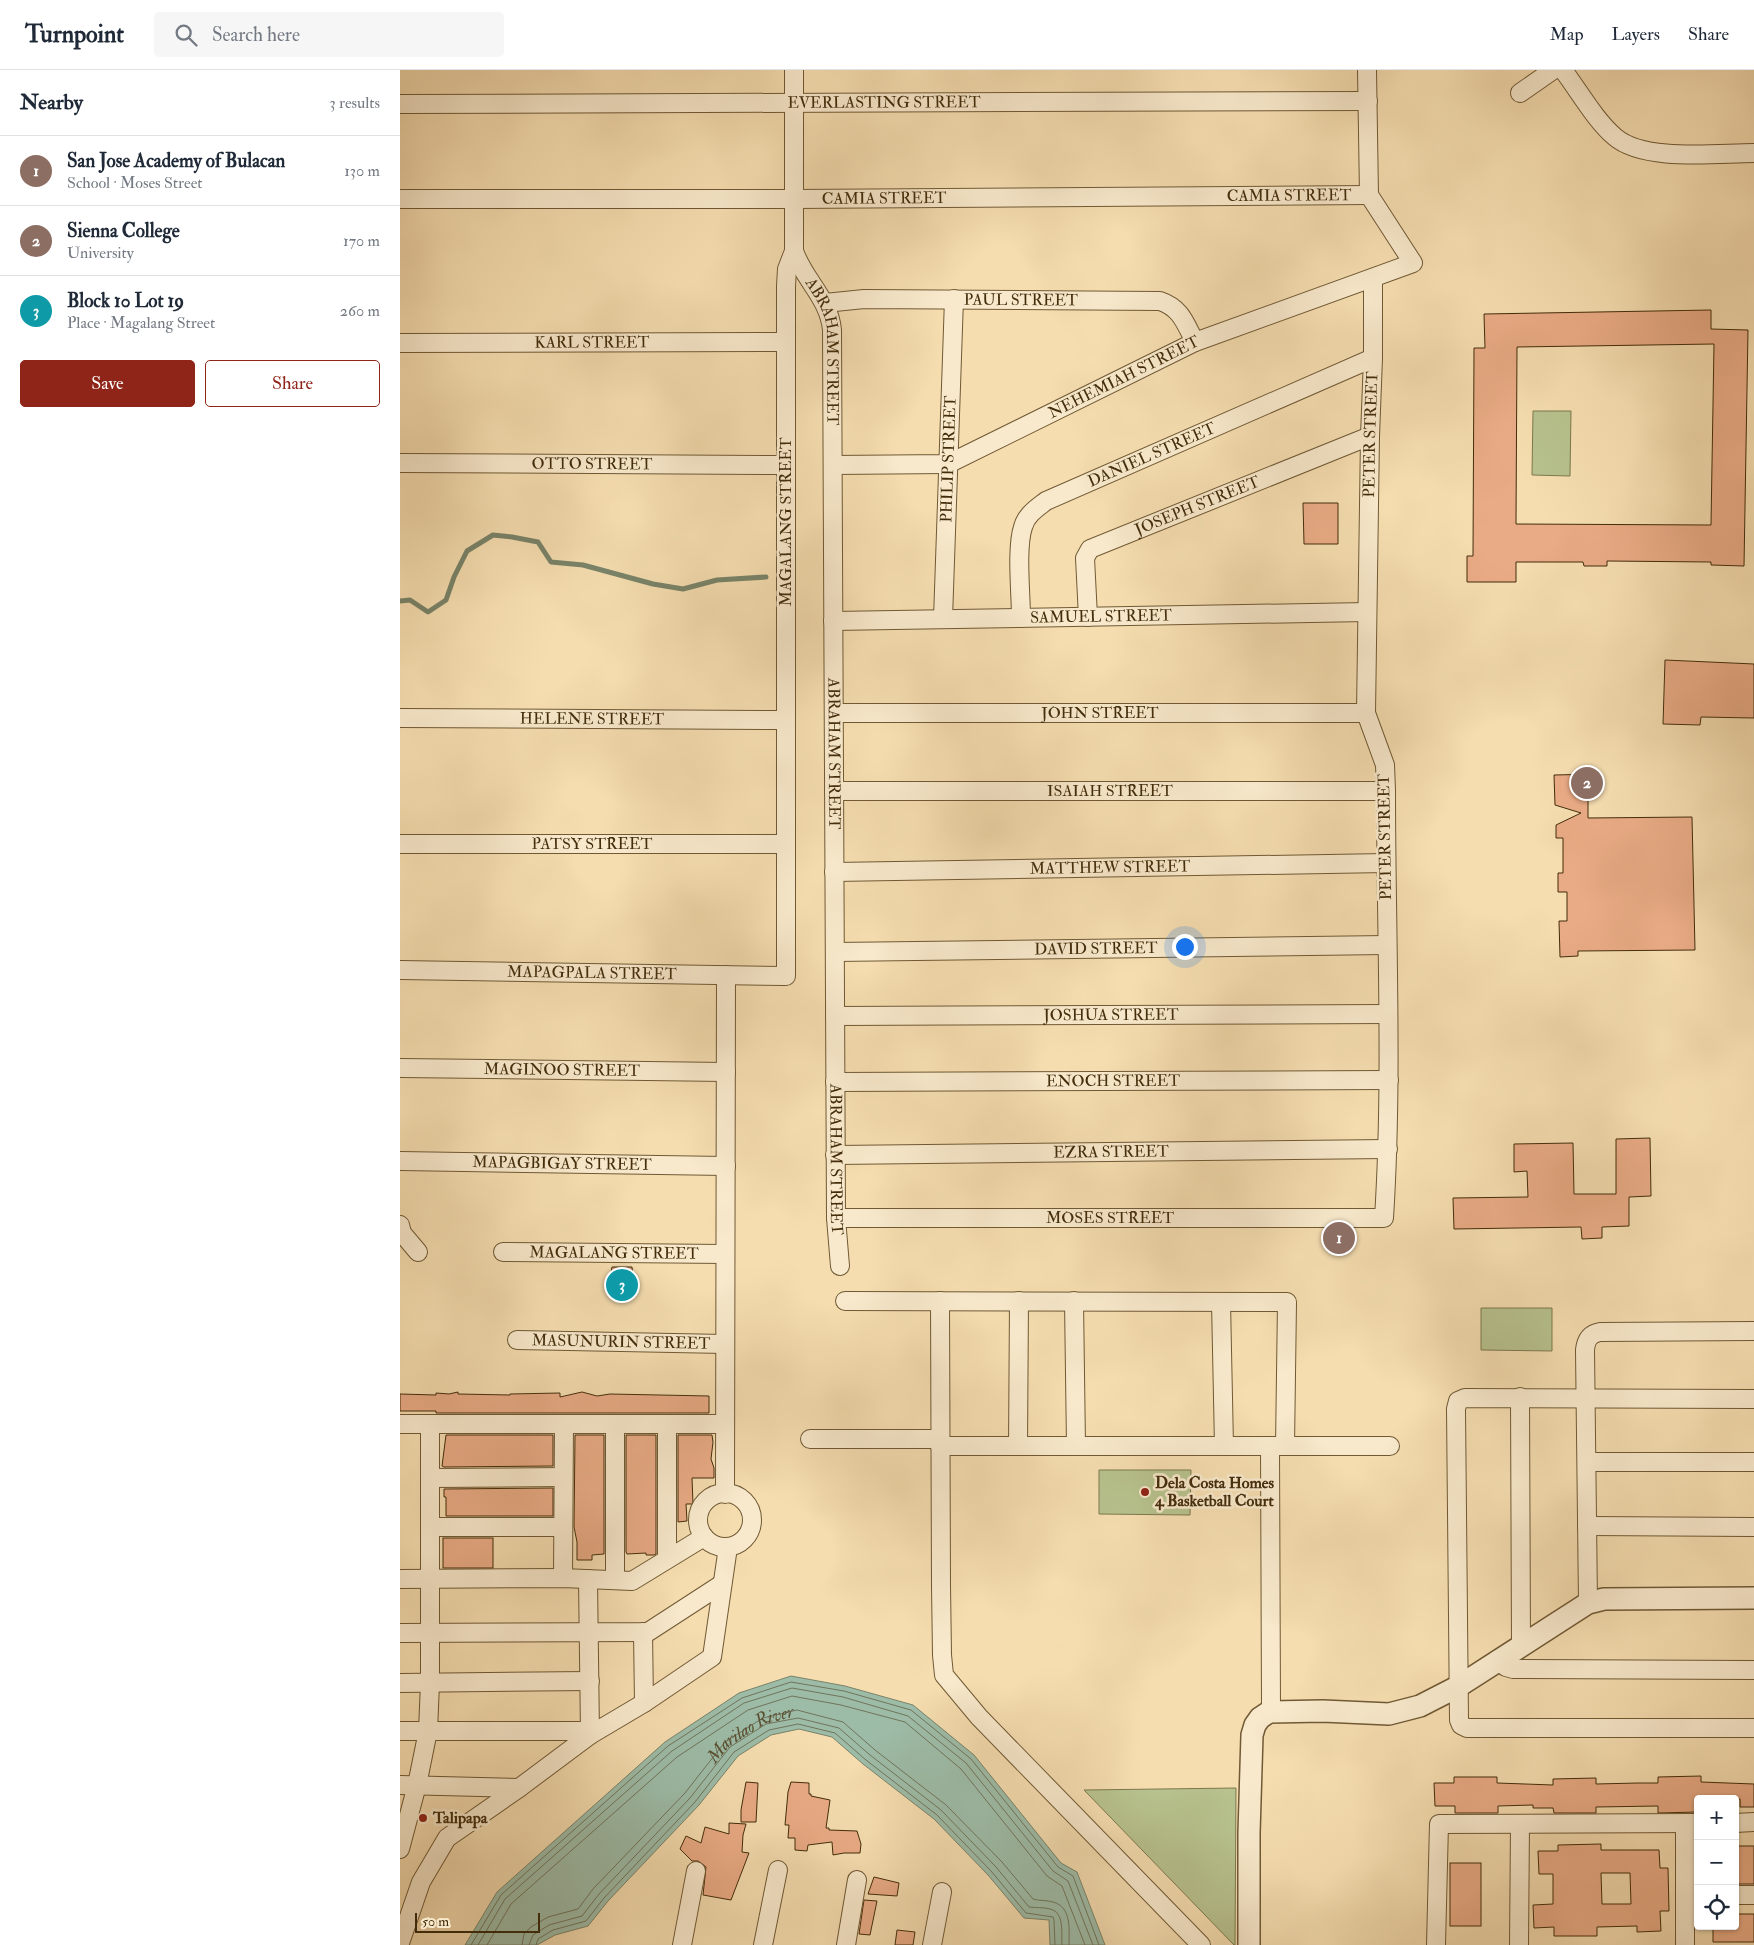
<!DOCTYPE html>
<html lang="en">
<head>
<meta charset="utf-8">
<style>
	:root { --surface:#fff; --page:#f6f6f7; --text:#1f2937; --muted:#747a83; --line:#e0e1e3; --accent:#8f2418 }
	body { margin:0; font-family:"IM FELL Double Pica",serif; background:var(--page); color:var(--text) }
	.controls { position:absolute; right:15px; bottom:15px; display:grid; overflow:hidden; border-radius:5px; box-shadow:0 1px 4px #0004 }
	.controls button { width:45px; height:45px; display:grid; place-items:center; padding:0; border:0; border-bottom:1px solid var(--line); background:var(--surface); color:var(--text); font:25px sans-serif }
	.scale { position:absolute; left:15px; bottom:12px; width:125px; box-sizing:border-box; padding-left:5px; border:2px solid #432d0b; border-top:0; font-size:14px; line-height:18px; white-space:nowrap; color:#432d0b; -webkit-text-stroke:4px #f8e9cc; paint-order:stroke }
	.you { position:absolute; left:784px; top:876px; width:18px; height:18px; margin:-12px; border:4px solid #fff; border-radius:50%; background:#1a73e8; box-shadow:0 0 0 8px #1a73e833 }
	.badge { display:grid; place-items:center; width:32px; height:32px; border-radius:50%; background:var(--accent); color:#fff; font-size:16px; font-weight:700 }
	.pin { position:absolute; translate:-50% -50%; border:2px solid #fff; box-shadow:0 1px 5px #0006 }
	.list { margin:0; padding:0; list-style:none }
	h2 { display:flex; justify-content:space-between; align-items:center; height:65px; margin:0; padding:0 20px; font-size:21px }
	h2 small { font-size:16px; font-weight:400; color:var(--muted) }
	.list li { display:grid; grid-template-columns:32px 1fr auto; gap:15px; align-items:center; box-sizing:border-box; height:70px; padding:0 20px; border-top:1px solid var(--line) }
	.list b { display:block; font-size:19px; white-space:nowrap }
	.list p { margin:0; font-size:16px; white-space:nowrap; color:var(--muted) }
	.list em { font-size:16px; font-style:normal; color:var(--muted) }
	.actions { display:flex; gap:10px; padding:15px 20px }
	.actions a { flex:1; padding:11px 0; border:1px solid var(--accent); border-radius:5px; text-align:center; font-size:18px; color:var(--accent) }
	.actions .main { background:var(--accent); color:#fff }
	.icon { flex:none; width:28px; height:28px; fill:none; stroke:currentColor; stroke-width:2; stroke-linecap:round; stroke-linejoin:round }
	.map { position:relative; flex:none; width:1354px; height:1875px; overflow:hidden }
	header { display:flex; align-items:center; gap:30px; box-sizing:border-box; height:70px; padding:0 25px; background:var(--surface); border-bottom:1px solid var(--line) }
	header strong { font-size:24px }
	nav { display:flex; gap:28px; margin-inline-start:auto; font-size:18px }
	.search { width:350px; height:45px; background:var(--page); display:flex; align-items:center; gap:12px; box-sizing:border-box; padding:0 18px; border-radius:5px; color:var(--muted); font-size:19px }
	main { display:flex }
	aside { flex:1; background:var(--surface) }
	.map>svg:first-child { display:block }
	.green { fill:#b7c28e; stroke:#7d784c }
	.water { fill:#9dbca8; stroke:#798369 }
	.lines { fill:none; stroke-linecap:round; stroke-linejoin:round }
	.shore { stroke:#70745a; stroke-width:1 }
	.stream { stroke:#798369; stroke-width:5 }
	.building { fill:#e9ab85; stroke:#432d0b; fill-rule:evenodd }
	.minor-casing { stroke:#705934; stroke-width:20 }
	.tertiary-casing { stroke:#705934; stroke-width:24 }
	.minor { stroke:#f8e9cc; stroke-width:18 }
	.tertiary { stroke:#f8e9cc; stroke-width:21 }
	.poi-dot { fill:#8f2418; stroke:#f8e9cc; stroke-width:2 }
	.labels { text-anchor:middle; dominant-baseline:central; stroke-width:5; stroke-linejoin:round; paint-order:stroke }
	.street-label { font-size:16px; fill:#432d0b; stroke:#f8e9cc }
	.poi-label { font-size:16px; font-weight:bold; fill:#432d0b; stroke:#f8e9cc; text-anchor:start }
	.water-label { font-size:18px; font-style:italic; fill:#5a5132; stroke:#f8e9cc }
</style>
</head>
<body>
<header>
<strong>Turnpoint</strong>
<div class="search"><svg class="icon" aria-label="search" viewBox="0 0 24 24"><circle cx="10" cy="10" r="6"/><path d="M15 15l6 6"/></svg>Search here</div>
<nav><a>Map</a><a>Layers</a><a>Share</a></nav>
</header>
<main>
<aside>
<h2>Nearby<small>3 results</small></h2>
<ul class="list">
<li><span class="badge" style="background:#8d6e63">1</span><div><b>San Jose Academy of Bulacan</b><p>School · Moses Street</p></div><em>130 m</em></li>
<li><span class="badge" style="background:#8d6e63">2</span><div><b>Sienna College</b><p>University</p></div><em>170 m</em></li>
<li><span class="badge" style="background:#0f9aa8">3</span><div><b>Block 10 Lot 19</b><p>Place · Magalang Street</p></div><em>260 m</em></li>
</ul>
<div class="actions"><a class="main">Save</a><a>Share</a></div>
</aside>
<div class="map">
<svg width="1354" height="1875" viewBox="0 0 1354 1875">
	<rect width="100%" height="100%" fill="#f5ddb0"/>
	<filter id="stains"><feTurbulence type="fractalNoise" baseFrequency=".004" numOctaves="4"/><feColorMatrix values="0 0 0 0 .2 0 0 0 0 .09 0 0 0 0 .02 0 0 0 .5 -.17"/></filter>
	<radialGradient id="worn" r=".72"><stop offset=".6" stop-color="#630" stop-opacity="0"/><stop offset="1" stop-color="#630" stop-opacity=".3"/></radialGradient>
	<g class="green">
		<polygon points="1133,341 1171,341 1170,406 1132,405"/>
		<polygon points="1081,1238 1152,1238 1152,1281 1081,1280"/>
		<polygon points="699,1400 791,1400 790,1445 699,1444"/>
		<polygon points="836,1718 835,1875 834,1875 684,1720"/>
	</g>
	<polygon class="water" points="391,1606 445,1616 513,1635 574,1685 661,1793 677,1802 705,1875 650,1875 649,1850 624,1848 588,1805 534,1749 463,1694 432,1667 399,1659 371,1665 338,1686 299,1735 208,1831 188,1856 155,1865 137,1875 65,1875 97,1822 265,1672 339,1623"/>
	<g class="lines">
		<g class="shore">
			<polyline points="71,1875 101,1825 268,1676 342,1628 391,1612 444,1621 511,1640 571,1689 658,1797 673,1806 699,1875"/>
			<polyline points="78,1875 105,1829 272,1681 344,1633 392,1618 443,1627 508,1646 566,1693 653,1801 668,1811 693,1875"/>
			<polyline points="87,1875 111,1834 277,1687 348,1640 392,1626 441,1635 505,1652 561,1699 647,1806 662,1816 685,1875"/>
			<path id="s1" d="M122 1875 124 1864 131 1857 148 1847 178 1839 193 1819 285 1723 325 1672 363 1648 397 1640 443 1652 475 1680 546 1735 602 1792 633 1829C639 1831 647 1830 653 1832 672 1837 669 1860 669 1875"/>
			<path d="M129 1875 133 1865 149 1855 182 1846 199 1824 290 1728 330 1677 366 1654 398 1648 439 1658 470 1685 541 1740 596 1797 629 1837C636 1838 643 1837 650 1839 665 1842 661 1864 662 1875"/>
			<polyline points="136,1875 138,1869 153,1860 186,1851 204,1828 295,1732 334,1682 369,1660 398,1654 435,1663 466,1690 537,1745 591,1801 626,1843 653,1847 654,1850 655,1875"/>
		</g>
		<polyline class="stream" points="0,531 10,530 28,542 46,530 54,507 67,481 93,465 112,467 138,472 151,492 183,495 253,514 283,519 317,510 366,507"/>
	</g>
	<g class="building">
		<path d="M1311 240V259L1348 260 1344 496 1311 495V492L1207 491V496H1184L1183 492H1116V512H1067V486H1073L1074 278H1085L1084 244ZM1314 274 1311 455 1116 454 1117 277Z"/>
		<polygon points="903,433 938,433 938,474 904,474"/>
		<polygon points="1265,590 1354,594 1354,648 1301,647 1300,655 1263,654"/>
		<polygon points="1201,704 1201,722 1188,722 1188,748 1292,747 1295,880 1178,881 1178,886 1160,887 1159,851 1167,851 1167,822 1158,822 1158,803 1163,803 1163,768 1156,768 1156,755 1181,743 1155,735 1154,705"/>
		<polygon points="1250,1068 1251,1126 1229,1127 1229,1156 1202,1157 1202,1168 1182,1169 1181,1157 1054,1159 1053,1128 1128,1127 1127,1101 1114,1102 1114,1074 1173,1073 1174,1124 1216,1124 1216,1069"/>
		<polygon points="212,1197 232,1197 234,1221 210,1221 210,1208"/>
		<polygon points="58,1322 58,1324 110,1325 110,1324 160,1323 160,1327 182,1322 197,1326 210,1324 309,1326 309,1343 36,1343 36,1341 0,1341 0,1324 36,1325 36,1323 49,1324"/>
		<polygon points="46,1365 153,1365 153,1396 44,1397 42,1396"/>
		<polygon points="175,1365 204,1365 204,1484 192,1485 192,1490 177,1490 177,1472 174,1457"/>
		<polygon points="226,1365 256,1365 256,1484 254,1485 246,1485 246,1483 227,1484 226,1482"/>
		<polygon points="278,1365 312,1365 313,1372 311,1389 314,1398 314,1408 292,1408 293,1434 286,1434 287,1451 278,1452"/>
		<polygon points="153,1418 153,1446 46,1446 46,1427 44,1427 44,1419"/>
		<rect x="43" y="1468" width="50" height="30"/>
		<polygon points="1301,1706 1301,1712 1354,1714 1354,1737 1340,1737 1340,1729 1298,1729 1298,1742 1258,1743 1258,1736 1196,1737 1196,1743 1154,1743 1153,1738 1133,1738 1133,1735 1098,1736 1098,1743 1055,1743 1055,1736 1035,1736 1034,1713 1054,1713 1054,1707 1097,1707 1097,1713 1153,1715 1153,1709 1196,1708 1196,1714 1238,1713 1258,1713 1258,1707"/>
		<polygon points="346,1712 358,1713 356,1752 341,1752 341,1740"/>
		<polygon points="391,1712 409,1713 409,1724 411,1724 411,1726 430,1730 426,1758 429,1758 429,1760 457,1761 461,1774 460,1783 444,1783 433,1785 432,1772 408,1775 407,1781 395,1780 395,1768 388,1768 389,1755 385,1755 388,1722"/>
		<polygon points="329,1753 346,1754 343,1765 342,1782 349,1783 331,1830 303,1825 306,1797 298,1791 292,1791 280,1779 286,1766 301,1773 305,1757 329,1764"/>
		<path d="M1201 1774V1780H1259L1260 1798H1268L1269 1841H1260L1261 1861 1237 1862V1856L1197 1857V1866H1154V1857L1134 1858 1133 1835 1153 1834V1804H1139L1138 1781H1158V1775ZM1201 1803H1230L1231 1834H1202Z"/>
		<rect x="1335" y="1776" width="19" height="38"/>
		<rect x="1050" y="1793" width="31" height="63"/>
		<polygon points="474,1807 499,1813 497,1826 468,1824"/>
		<polygon points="464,1830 477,1831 470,1865 459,1864"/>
		<polygon points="1335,1844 1354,1844 1354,1872 1313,1872 1313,1856 1335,1856"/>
		<polygon points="497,1860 515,1862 513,1875 495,1875"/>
	</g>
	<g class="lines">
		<g class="minor-casing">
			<g id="minor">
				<polyline points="967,0 969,125"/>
				<path d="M1163 0C1179 21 1195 50 1215 67 1244 92 1316 83 1354 83"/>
				<polyline points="1120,23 1153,0"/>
				<path id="s2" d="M0 34 968 31"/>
				<path id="s3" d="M0 129H394L969 125"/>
				<path id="s4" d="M394 181C404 210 429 228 432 260L436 1148 440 1196"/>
				<path id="s5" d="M425 233 464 229 760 231C781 238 785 253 795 272"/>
				<path id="s6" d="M0 273 386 272"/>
				<path id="s7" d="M0 393 386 395"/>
				<path id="s8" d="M433 395 548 394 795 272 1013 193 969 125"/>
				<path id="s9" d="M688 547 685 488 690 479 970 366"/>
				<path id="s10" d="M621 548C621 524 616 478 623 457 626 445 637 438 646 431L973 288"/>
				<path id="s11" d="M543 549 554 229"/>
				<path id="s12" d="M433 551 967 542"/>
				<path id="s13" d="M434 643H966"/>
				<path id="s14" d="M0 648 386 650"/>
				<path id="s15" d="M434 721H986"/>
				<path id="s16" d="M0 774H386"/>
				<path id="s17" d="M434 802 986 793"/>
				<path id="s18" d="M435 882 987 875"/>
				<path id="s19" d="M0 900 386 906V216L387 199 394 181V0"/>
				<path id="s20" d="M435 946 988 944"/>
				<path id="s21" d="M0 998 326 1002"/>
				<path id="s22" d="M435 1012 989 1010"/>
				<path id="s23" d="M435 1085 988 1079"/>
				<path id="s24" d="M0 1091 326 1096"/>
				<path id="s25" d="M436 1148H984C993 1006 986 864 986 721L985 695 966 643 970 366 973 288V208"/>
				<polyline points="0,1155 2,1163 18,1182"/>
				<path id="s26" d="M103 1182 325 1184"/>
				<polyline points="445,1231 887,1232 885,1376"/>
				<polyline points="540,1231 541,1516 542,1585 544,1605 579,1647 801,1875"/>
				<polyline points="674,1231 676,1376"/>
				<polyline points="821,1232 824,1376"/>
				<path id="s27" d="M117 1270 325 1274"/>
				<polyline points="1120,1327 1121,1576"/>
				<polyline points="1354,1329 1065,1328 1058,1331 1056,1339 1059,1650 1061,1655 1067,1658 1354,1658"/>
				<polyline points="0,1354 325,1354"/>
				<polyline points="215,1354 215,1510"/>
				<polyline points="410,1369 540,1369"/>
				<polyline points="540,1376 990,1376"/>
				<polyline points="618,1376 619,1231"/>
				<polyline points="1187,1392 1354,1392"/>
				<polyline points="30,1408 163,1407"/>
				<circle cx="325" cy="1450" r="27"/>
				<polyline points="325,1424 326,905"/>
				<polyline points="1187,1456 1354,1457"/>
				<polyline points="30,1457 163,1457"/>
				<polyline points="267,1488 267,1354"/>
				<polyline points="163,1508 164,1354"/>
				<polyline points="0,1509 163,1508 232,1511 304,1467"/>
				<polyline points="188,1509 190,1665"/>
				<path d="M1188 1533 1185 1280C1186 1270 1189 1264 1200 1262L1354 1261"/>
				<polyline points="243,1562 244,1633"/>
				<polyline points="0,1563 248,1562 322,1514"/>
				<polyline points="1097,1590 1106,1597 1113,1599 1354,1600"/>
				<polyline points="0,1613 190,1611"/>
				<polyline points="869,1642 871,1637 870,1376"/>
				<polyline points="0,1661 190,1661"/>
				<polyline points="0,1715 119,1718"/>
				<polyline points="1285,1753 1285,1875"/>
				<polyline points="1335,1753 1354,1752"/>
				<polyline points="0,1779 17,1715 28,1661 30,1613 30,1355"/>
				<polyline points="1335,1825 1354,1825"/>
				<polyline points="0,1873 21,1812 47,1768 119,1718 190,1665 244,1633 312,1587 328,1477"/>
				<polyline points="282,1875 296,1801"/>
				<polyline points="363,1875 378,1800"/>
				<polyline points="446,1875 457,1810"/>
				<polyline points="532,1875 542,1822"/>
				<polyline points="1036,1875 1039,1754 1298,1753"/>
				<polyline points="1119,1875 1120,1754"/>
			</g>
		</g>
		<g class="tertiary-casing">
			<polyline id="tertiary" points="849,1875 849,1763 852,1665 855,1655 860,1648 869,1642 923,1641 989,1644 1020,1636 1059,1616 1188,1533 1204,1529 1354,1528"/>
		</g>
		<use href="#minor" class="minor"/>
		<use href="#tertiary" class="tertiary"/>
	</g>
	<g class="poi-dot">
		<circle cx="745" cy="1422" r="5"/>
		<circle cx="23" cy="1748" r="5"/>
	</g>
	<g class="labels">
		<g class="street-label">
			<text stroke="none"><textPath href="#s2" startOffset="484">EVERLASTING STREET</textPath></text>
			<text stroke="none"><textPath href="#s3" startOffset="889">CAMIA STREET</textPath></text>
			<text stroke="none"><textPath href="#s3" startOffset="484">CAMIA STREET</textPath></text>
			<text stroke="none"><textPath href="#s5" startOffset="196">PAUL STREET</textPath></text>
			<text stroke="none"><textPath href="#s6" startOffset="192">KARL STREET</textPath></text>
			<text stroke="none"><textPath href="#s4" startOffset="108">ABRAHAM STREET</textPath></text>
			<text stroke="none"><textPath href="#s8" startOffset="311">NEHEMIAH STREET</textPath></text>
			<text stroke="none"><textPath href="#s25" startOffset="1335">PETER STREET</textPath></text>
			<text stroke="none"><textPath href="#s10" startOffset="242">DANIEL STREET</textPath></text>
			<text stroke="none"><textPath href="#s11" startOffset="160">PHILIP STREET</textPath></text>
			<text stroke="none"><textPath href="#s7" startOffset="192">OTTO STREET</textPath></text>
			<text stroke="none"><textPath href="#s9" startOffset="185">JOSEPH STREET</textPath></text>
			<text transform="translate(386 452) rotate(-90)">MAGALANG STREET</text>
			<text stroke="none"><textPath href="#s12" startOffset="268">SAMUEL STREET</textPath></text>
			<text stroke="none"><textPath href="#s13" startOffset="266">JOHN STREET</textPath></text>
			<text stroke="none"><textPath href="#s14" startOffset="192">HELENE STREET</textPath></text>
			<text stroke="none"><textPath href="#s4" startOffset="512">ABRAHAM STREET</textPath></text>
			<text stroke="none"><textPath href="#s15" startOffset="276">ISAIAH STREET</textPath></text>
			<text transform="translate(985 767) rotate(-91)">PETER STREET</text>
			<text stroke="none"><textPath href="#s16" startOffset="192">PATSY STREET</textPath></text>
			<text stroke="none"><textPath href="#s17" startOffset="276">MATTHEW STREET</textPath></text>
			<text stroke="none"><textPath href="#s18" startOffset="261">DAVID STREET</textPath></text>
			<text stroke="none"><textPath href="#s19" startOffset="192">MAPAGPALA STREET</textPath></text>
			<text stroke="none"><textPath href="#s20" startOffset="276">JOSHUA STREET</textPath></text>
			<text stroke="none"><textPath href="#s21" startOffset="162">MAGINOO STREET</textPath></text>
			<text stroke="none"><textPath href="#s22" startOffset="278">ENOCH STREET</textPath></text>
			<text stroke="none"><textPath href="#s23" startOffset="276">EZRA STREET</textPath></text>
			<text stroke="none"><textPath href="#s4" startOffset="918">ABRAHAM STREET</textPath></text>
			<text stroke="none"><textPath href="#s24" startOffset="162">MAPAGBIGAY STREET</textPath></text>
			<text stroke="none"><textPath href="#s25" startOffset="274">MOSES STREET</textPath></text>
			<text stroke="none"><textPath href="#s26" startOffset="111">MAGALANG STREET</textPath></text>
			<text stroke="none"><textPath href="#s27" startOffset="104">MASUNURIN STREET</textPath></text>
		</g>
		<g class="poi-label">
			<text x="755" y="1413">Dela Costa Homes<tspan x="755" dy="18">4 Basketball Court</tspan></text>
			<text x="33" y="1748">Talipapa</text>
		</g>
		<g class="water-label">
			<text stroke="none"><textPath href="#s1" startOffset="321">Marilao River</textPath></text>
		</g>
	</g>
	<rect width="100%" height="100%" filter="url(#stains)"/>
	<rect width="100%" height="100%" fill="url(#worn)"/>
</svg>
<div class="controls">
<button>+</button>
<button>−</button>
<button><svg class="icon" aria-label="locate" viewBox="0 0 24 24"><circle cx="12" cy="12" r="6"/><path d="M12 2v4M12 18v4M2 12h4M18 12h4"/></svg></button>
</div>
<div class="scale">50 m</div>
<div class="you"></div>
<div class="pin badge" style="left:939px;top:1168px;background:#8d6e63">1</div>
<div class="pin badge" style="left:1187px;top:713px;background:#8d6e63">2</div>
<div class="pin badge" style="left:222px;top:1215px;background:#0f9aa8">3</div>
</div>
</main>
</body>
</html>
